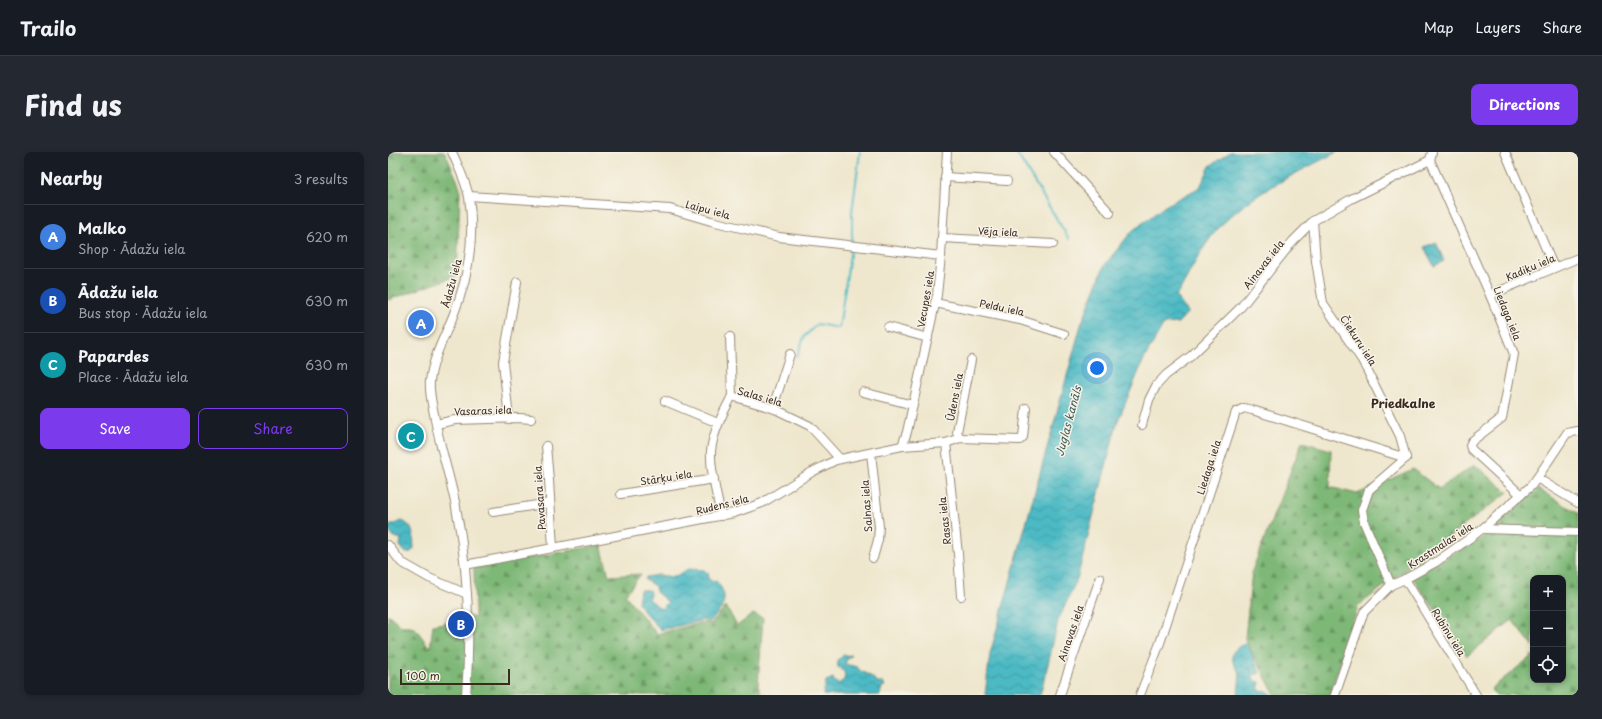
<!DOCTYPE html>
<html lang="en">
<head>
<meta charset="utf-8">
<style>
	:root { --surface:#171b24; --page:#242831; --text:#f1f3f6; --muted:#9ea1a6; --line:#363941; --accent:#7c3aed }
	body { margin:0; font-family:"Playpen Sans",sans-serif; background:var(--page); color:var(--text) }
	.controls { position:absolute; right:12px; bottom:12px; display:grid; overflow:hidden; border-radius:8px; box-shadow:0 2px 6px #0003 }
	.controls button { width:36px; height:36px; display:grid; place-items:center; padding:0; border:0; border-bottom:1px solid var(--line); background:var(--surface); color:var(--text); font:20px sans-serif }
	.scale { position:absolute; left:12px; bottom:10px; width:110px; box-sizing:border-box; padding-left:4px; border:2px solid #3b2a1e; border-top:0; font-size:11px; line-height:14px; white-space:nowrap; color:#3b2a1e; -webkit-text-stroke:3px #f7f3e8; paint-order:stroke }
	.you { position:absolute; left:709px; top:216px; width:14px; height:14px; margin:-10px; border:3px solid #fff; border-radius:50%; background:#1a73e8; box-shadow:0 0 0 6px #1a73e833 }
	.badge { display:grid; place-items:center; width:26px; height:26px; border-radius:50%; background:var(--accent); color:#fff; font-size:13px; font-weight:700 }
	.pin { position:absolute; translate:-50% -50%; border:2px solid #fff; box-shadow:0 1px 4px #0006 }
	.list { margin:0; padding:0; list-style:none }
	h2 { display:flex; justify-content:space-between; align-items:center; height:52px; margin:0; padding:0 16px; font-size:17px }
	h2 small { font-size:13px; font-weight:400; color:var(--muted) }
	.list li { display:grid; grid-template-columns:26px 1fr auto; gap:12px; align-items:center; box-sizing:border-box; height:64px; padding:0 16px; border-top:1px solid var(--line) }
	.list b { display:block; font-size:15px; white-space:nowrap }
	.list p { margin:0; font-size:13px; white-space:nowrap; color:var(--muted) }
	.list em { font-size:13px; font-style:normal; color:var(--muted) }
	.actions { display:flex; gap:8px; padding:12px 16px }
	.actions a { flex:1; padding:9px 0; border:1px solid var(--accent); border-radius:8px; text-align:center; font-size:14px; color:var(--accent) }
	.actions .main { background:var(--accent); color:#fff }
	.icon { flex:none; width:22px; height:22px; fill:none; stroke:currentColor; stroke-width:2; stroke-linecap:round; stroke-linejoin:round }
	.map { position:relative; flex:none; width:1190px; height:543px; overflow:hidden; border-radius:8px }
	header { display:flex; align-items:center; gap:24px; box-sizing:border-box; height:56px; padding:0 20px; background:var(--surface); border-bottom:1px solid var(--line) }
	header strong { font-size:19px }
	nav { display:flex; gap:22px; margin-inline-start:auto; font-size:14px }
	.intro { display:flex; align-items:center; justify-content:space-between; box-sizing:border-box; height:96px; padding:0 24px }
	h1 { margin:0; font-size:28px }
	.button { padding:10px 18px; border-radius:8px; background:var(--accent); color:#fff; font-size:14px; font-weight:700 }
	main { display:flex; gap:24px; padding:0 24px }
	aside { flex:1; background:var(--surface); border-radius:8px; box-shadow:0 2px 6px #0003 }
	.map>svg:first-child { display:block }
	.forest { fill:url(#forest-firs); stroke:#5c714a }
	.water { fill:url(#water-waves); stroke:#447272 }
	.lines { fill:none; stroke-linecap:round; stroke-linejoin:round }
	.stream { stroke:#4cbac5; stroke-width:2 }
	.minor-casing { stroke:#958876; stroke-width:10 }
	.minor { stroke:#fff; stroke-width:8 }
	.labels { text-anchor:middle; dominant-baseline:central; stroke-width:3; stroke-linejoin:round; paint-order:stroke }
	.street-label { font-size:10px; fill:#3b2a1e; stroke:#f7f3e8 }
	.water-label { font-size:11px; font-style:italic; fill:#415c58; stroke:#f7f3e8 }
	.quarter-label { font-size:12px; font-weight:bold; fill:#3b2a1e; stroke:#f7f3e8 }
</style>
</head>
<body>
<header>
<strong>Trailo</strong>
<nav><a>Map</a><a>Layers</a><a>Share</a></nav>
</header>
<div class="intro"><h1>Find us</h1><a class="button">Directions</a></div>
<main>
<aside>
<h2>Nearby<small>3 results</small></h2>
<ul class="list">
<li><span class="badge" style="background:#3f7fe0">A</span><div><b>Malko</b><p>Shop · Ādažu iela</p></div><em>620 m</em></li>
<li><span class="badge" style="background:#1a4fb4">B</span><div><b>Ādažu iela</b><p>Bus stop · Ādažu iela</p></div><em>630 m</em></li>
<li><span class="badge" style="background:#0f9aa8">C</span><div><b>Papardes</b><p>Place · Ādažu iela</p></div><em>630 m</em></li>
</ul>
<div class="actions"><a class="main">Save</a><a>Share</a></div>
</aside>
<div class="map">
<svg width="1190" height="543" viewBox="0 0 1190 543">
	<defs>
		<pattern id="forest-firs" width="22" height="20" patternUnits="userSpaceOnUse"><rect width="22" height="20" fill="#7eb877"/><path d="M5 1l3.5 6h-7zM16 11l3.5 6h-7z" fill="#689661"/></pattern>
		<pattern id="water-waves" width="16" height="10" patternUnits="userSpaceOnUse"><rect width="16" height="10" fill="#4cbac5"/><path d="M0 5q4-4 8 0t8 0" fill="none" stroke="#40979f"/></pattern>
	</defs>
	<rect width="100%" height="100%" fill="#f7f3e8"/>
	<filter id="ink" filterUnits="userSpaceOnUse"><feTurbulence type="fractalNoise" baseFrequency=".025" numOctaves="2"/><feDisplacementMap in="SourceGraphic" scale="8" xChannelSelector="R" yChannelSelector="G"/><feConvolveMatrix kernelMatrix="1 2 1 2 8 2 1 2 1" color-interpolation-filters="sRGB"/></filter>
	<filter id="wash" filterUnits="userSpaceOnUse"><feTurbulence type="fractalNoise" baseFrequency=".012" numOctaves="4" result="noise"/><feDisplacementMap in="SourceGraphic" scale="16" xChannelSelector="R" yChannelSelector="G"/><feGaussianBlur stdDeviation="0.9" result="paint"/><feColorMatrix in="noise" values="0 0 0 0 0 0 0 0 0 0 0 0 0 0 0 0 0 1.4 0 .05"/><feComposite in="paint" operator="in"/></filter>
	<g filter="url(#wash)">
		<rect width="100%" height="100%" fill="#efe7cd"/>
		<g class="forest">
			<polygon points="0,0 57,0 72,35 69,124 0,148"/>
			<polygon points="914,290 943,298 942,335 969,342 1025,317 1051,337 1087,313 1120,340 970,454 942,543 887,543 857,487 864,419"/>
			<polygon points="1150,337 1190,361 1190,543 1107,543 1103,537 1145,503 1145,528 1175,528 1175,426 1145,426 1145,494 1124,468 1079,504 1024,425 1094,386"/>
			<polygon points="213,393 221,424 253,422 237,443 269,482 316,470 323,472 338,454 349,474 365,462 375,466 370,533 374,543 0,543 0,462 12,473 27,476 42,496 45,473 61,470 68,460 87,466 86,416"/>
		</g>
		<g class="water">
			<path d="M842 0H949C907 22 852 47 823 85 810 103 799 126 788 145L800 160 790 171 776 172 756 207 729 271 689 427 670 469 662 504 652 543H597L602 502 693 173 716 114 744 79 777 54 812 35 822 14Z"/>
			<polygon points="1048,90 1056,109 1046,114 1036,95"/>
			<path d="M14 369C27 374 25 385 26 396L23 400 18 401 12 394 13 386C6 387 0 382 1 374Z"/>
			<path d="M300 417 316 418 321 422 320 425 322 429H328C343 445 335 456 322 470L316 468 273 478 255 459 250 450 252 438H261L262 441 261 447 273 457 280 450 268 440 267 434 257 428 258 425 270 423 286 425Z"/>
			<path d="M859 491 872 521 866 523 861 515 867 529 872 530 870 538 879 539 884 543H850L852 521C841 507 840 498 859 491Z"/>
			<path d="M456 502 458 504 462 503 464 504 460 505 457 512 469 515C473 522 485 522 489 531H495L497 534 494 535 492 543H435L438 529 445 526 446 529 450 532 456 528C458 521 456 518 450 515L449 508 454 505Z"/>
		</g>
		<g class="lines">
			<g class="stream">
				<polyline points="628,0 681,87"/>
				<polyline points="464,91 464,60 472,0"/>
				<polyline points="409,204 416,185 429,172 451,176 463,96"/>
			</g>
		</g>
	</g>
	<g filter="url(#ink)">
		<g class="lines">
			<g class="minor-casing">
				<g id="minor">
					<path d="M64 0C70 14 78 30 81 45 87 85 80 127 65 164 56 186 45 205 42 229 41 240 44 252 46 262 51 292 61 321 67 350 80 413 83 479 78 543"/>
					<polyline points="666,0 722,61"/>
					<polyline points="1117,0 1166,116"/>
					<polyline points="1042,8 1102,143 1126,202 1114,266 1084,289 1082,293 1083,297 1133,343"/>
					<polyline points="557,25 619,29"/>
					<polyline points="81,44 282,57 323,69 391,85 553,104"/>
					<polyline points="925,69 928,109 935,151 974,208 1012,284 1018,306"/>
					<polyline points="554,86 665,92"/>
					<polyline points="1102,143 1190,106"/>
					<polyline points="547,151 632,168 676,182"/>
					<polyline points="500,175 540,186"/>
					<polyline points="342,185 344,244"/>
					<polyline points="475,240 525,253"/>
					<polyline points="277,249 330,271"/>
					<polyline points="387,257 388,246 402,202"/>
					<polyline points="121,267 115,210 129,130"/>
					<polyline points="48,272 67,268 131,266 143,267"/>
					<polyline points="754,273 761,248 768,234 778,223 803,204 853,155 905,89 925,69 963,47 1042,8 1044,0"/>
					<polyline points="572,286 569,280 583,208"/>
					<polyline points="558,291 570,402 573,444"/>
					<polyline points="158,294 161,328 165,396"/>
					<polyline points="514,294 519,280 549,143 553,104 559,0"/>
					<polyline points="483,301 491,375 490,388 485,406"/>
					<polyline points="1149,326 1179,281 1190,279"/>
					<polyline points="233,342 326,327"/>
					<polyline points="105,360 162,351"/>
					<path d="M333 364C329 343 322 320 323 299 325 280 335 261 344 244L387 257 422 274 452 307"/>
					<polyline points="1094,377 1190,380"/>
					<polyline points="0,393 13,410 41,426 79,442"/>
					<polyline points="77,413 346,361 374,351 424,320 448,308 514,294 558,291 572,286 632,288 635,285 638,256"/>
					<polyline points="1017,427 1088,543"/>
					<polyline points="1003,433 976,370 974,358 981,338 1018,306"/>
					<polyline points="672,543 712,426"/>
					<polyline points="752,543 772,491 848,260 856,256 864,258 1018,306"/>
					<polyline points="947,543 976,460 1003,433 1017,427 1048,410 1082,386 1094,377 1143,334 1149,326 1190,351"/>
				</g>
			</g>
			<use href="#minor" class="minor"/>
		</g>
	</g>
	<g class="labels">
		<g class="street-label">
			<text transform="translate(320 57) rotate(15)">Laipu iela</text>
			<text transform="translate(610 79) rotate(3)">Vēja iela</text>
			<text transform="translate(875 112) rotate(-52)">Ainavas iela</text>
			<text transform="translate(1142 115) rotate(-23)">Kadiķu iela</text>
			<text transform="translate(63 131) rotate(-75)">Ādažu iela</text>
			<text transform="translate(537 147) rotate(-80)">Vecupes iela</text>
			<text transform="translate(614 155) rotate(12)">Peldu iela</text>
			<text transform="translate(1120 161) rotate(68)">Liedaga iela</text>
			<text transform="translate(971 188) rotate(57)">Čiekuru iela</text>
			<text transform="translate(372 244) rotate(16)">Salas iela</text>
			<text transform="translate(566 245) rotate(-79)">Ūdens iela</text>
			<text transform="translate(95 258) rotate(-2)">Vasaras iela</text>
			<text transform="translate(820 315) rotate(-72)">Liedaga iela</text>
			<text transform="translate(278 325) rotate(-9)">Stārķu iela</text>
			<text transform="translate(151 346) rotate(-94)">Pavasara iela</text>
			<text transform="translate(334 352) rotate(-14)">Rudens iela</text>
			<text transform="translate(478 354) rotate(-94)">Salnas iela</text>
			<text transform="translate(556 369) rotate(-96)">Rasas iela</text>
			<text transform="translate(1052 393) rotate(-33)">Krastmalas iela</text>
			<text transform="translate(1061 480) rotate(58)">Rubīnu iela</text>
			<text transform="translate(682 481) rotate(-71)">Ainavas iela</text>
		</g>
		<g class="water-label">
			<text transform="translate(680 269) rotate(-75)">Juglas kanāls</text>
		</g>
		<g class="quarter-label">
			<text x="1015" y="251">Priedkalne</text>
		</g>
	</g>
</svg>
<div class="controls">
<button>+</button>
<button>−</button>
<button><svg class="icon" aria-label="locate" viewBox="0 0 24 24"><circle cx="12" cy="12" r="6"/><path d="M12 2v4M12 18v4M2 12h4M18 12h4"/></svg></button>
</div>
<div class="scale">100 m</div>
<div class="you"></div>
<div class="pin badge" style="left:33px;top:171px;background:#3f7fe0">A</div>
<div class="pin badge" style="left:73px;top:472px;background:#1a4fb4">B</div>
<div class="pin badge" style="left:23px;top:284px;background:#0f9aa8">C</div>
</div>
</main>
</body>
</html>
